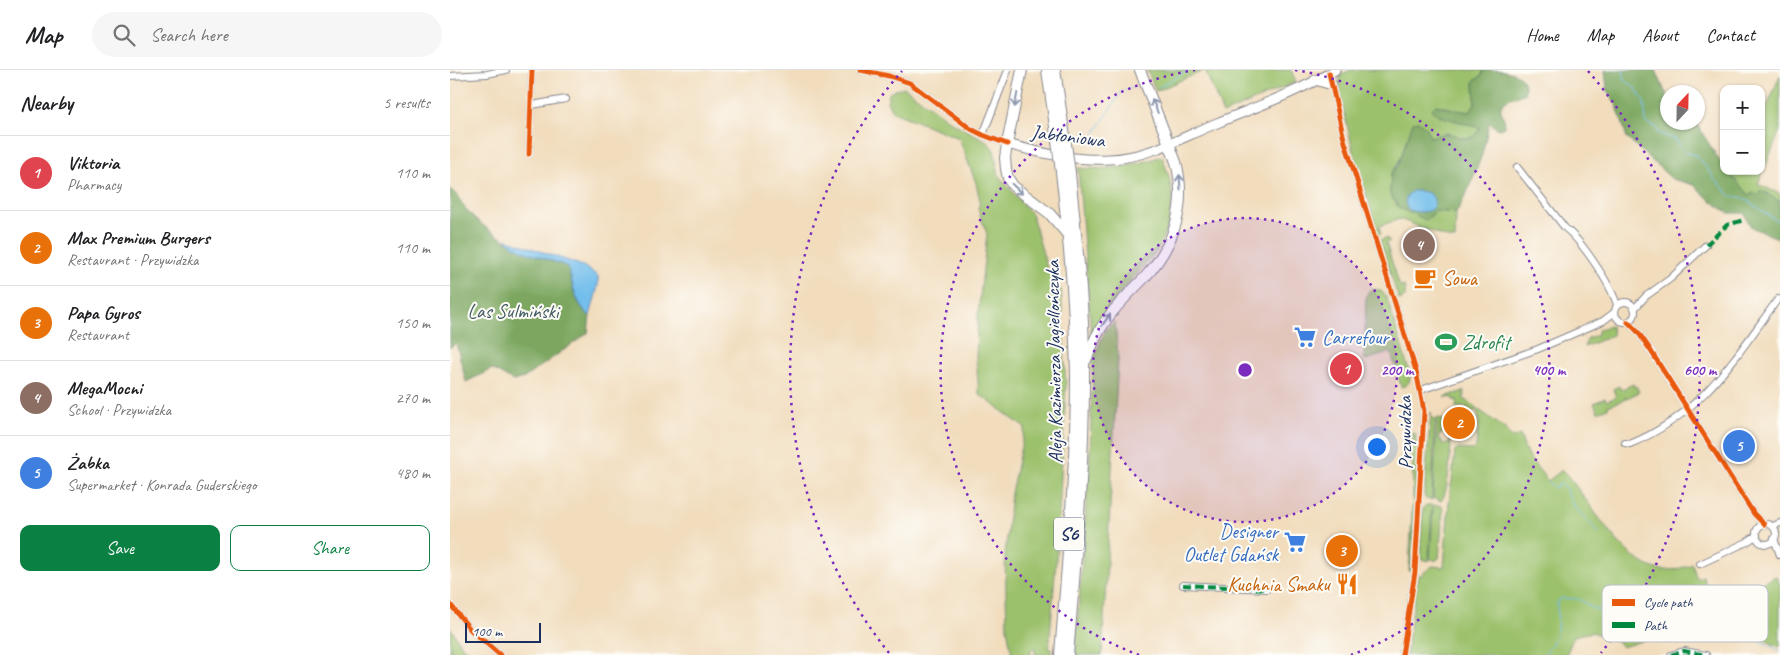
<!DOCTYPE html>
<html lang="en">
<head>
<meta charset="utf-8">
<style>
	:root { --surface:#fff; --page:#f6f6f6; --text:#202124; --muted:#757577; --line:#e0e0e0; --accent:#0b8043 }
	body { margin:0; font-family:Caveat,sans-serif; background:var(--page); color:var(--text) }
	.controls { position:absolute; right:15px; top:15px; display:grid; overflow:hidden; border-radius:10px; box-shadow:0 1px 4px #0004 }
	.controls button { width:45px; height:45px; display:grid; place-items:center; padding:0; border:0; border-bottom:1px solid var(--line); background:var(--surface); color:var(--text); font:25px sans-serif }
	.compass { position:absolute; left:1210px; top:15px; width:45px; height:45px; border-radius:50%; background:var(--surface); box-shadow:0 1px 4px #0004; rotate:22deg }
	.scale { position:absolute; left:15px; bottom:12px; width:76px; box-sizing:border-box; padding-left:5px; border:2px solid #1b2f5e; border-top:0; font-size:14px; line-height:18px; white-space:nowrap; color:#1b2f5e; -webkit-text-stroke:4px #fdfcf7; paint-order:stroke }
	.you { position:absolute; left:926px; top:376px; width:18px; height:18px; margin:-12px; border:4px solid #fff; border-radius:50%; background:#1a73e8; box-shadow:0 0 0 8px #1a73e833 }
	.badge { display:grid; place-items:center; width:32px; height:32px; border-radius:50%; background:var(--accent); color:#fff; font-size:16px; font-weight:700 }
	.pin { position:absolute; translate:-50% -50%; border:2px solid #fff; box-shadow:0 1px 5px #0006 }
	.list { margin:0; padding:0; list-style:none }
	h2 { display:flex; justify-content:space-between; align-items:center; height:65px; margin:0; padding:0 20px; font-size:21px }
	h2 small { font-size:16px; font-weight:400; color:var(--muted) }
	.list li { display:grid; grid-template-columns:32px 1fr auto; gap:15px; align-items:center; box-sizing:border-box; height:75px; padding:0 20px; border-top:1px solid var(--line) }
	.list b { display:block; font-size:19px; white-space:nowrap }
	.list p { margin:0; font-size:16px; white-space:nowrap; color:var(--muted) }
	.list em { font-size:16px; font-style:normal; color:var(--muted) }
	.actions { display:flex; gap:10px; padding:15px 20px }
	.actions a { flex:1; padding:11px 0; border:1px solid var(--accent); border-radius:10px; text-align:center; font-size:18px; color:var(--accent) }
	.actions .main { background:var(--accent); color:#fff }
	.icon { flex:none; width:28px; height:28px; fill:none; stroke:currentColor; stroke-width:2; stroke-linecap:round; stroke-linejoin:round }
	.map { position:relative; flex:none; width:1330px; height:585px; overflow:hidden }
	header { display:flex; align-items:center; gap:30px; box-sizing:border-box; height:70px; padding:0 25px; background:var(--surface); border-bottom:1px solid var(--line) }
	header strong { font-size:24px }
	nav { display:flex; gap:28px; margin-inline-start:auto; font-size:18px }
	.search { width:350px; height:45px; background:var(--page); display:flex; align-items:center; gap:12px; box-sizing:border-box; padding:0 18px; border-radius:28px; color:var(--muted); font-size:19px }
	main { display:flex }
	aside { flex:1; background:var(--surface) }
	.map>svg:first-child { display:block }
	.green { fill:#9cc16c; stroke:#5c7865 }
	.forest { fill:#7da760; stroke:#4c6b5f }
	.water { fill:#72beec; stroke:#4676a5 }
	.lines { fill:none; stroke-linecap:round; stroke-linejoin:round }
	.stream { stroke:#72beec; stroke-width:1 }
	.minor-casing { stroke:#86868d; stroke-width:8 }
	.major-casing { stroke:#86868d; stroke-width:11 }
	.highway-casing { stroke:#86868d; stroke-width:12 }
	.minor { stroke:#fff; stroke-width:6 }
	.major { stroke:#fff; stroke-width:9 }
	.highway { stroke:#fff; stroke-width:10 }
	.highway-bridge-casing { stroke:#86868d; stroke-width:12; stroke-linecap:butt }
	.highway-bridge { stroke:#fff; stroke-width:10 }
	.quiet { stroke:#00873e; stroke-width:4; stroke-dasharray:8 4; stroke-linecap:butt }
	.cycleway-casing { stroke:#fdfcf7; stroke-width:8 }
	.cycleway { stroke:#e8590c; stroke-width:5 }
	.oneway { stroke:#8d97ae }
	.ring { fill:none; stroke:#7b2cbf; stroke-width:2.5; stroke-dasharray:2.5 5 }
	.labels { text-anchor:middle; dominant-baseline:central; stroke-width:4; stroke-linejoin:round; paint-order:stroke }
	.shield { fill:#fdfcf7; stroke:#5f6c8c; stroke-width:1 }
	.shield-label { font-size:19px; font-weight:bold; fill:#1b2f5e }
	.street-label { font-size:20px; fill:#1b2f5e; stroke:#fdfcf7 }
	.food-label { font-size:20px; fill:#c56008; stroke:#fdfcf7; text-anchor:start }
	.park-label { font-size:20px; fill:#425b62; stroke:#fdfcf7 }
	.shop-label { font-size:20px; fill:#366cbe; stroke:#fdfcf7; text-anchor:start }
	.leisure-label { font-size:20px; fill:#27864d; stroke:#fdfcf7; text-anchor:start }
	.key { fill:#fdfcf7; stroke:#b9bec9; stroke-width:1 }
	.key-label { font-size:14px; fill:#1b2f5e }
	.centre { fill:#7b2cbf; stroke:#fdfcf7; stroke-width:2.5 }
	.ring-label { font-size:15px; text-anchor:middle; font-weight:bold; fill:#7b2cbf; stroke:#fdfcf7; stroke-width:4; stroke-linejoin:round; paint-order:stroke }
</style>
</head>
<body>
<header>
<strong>Map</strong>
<div class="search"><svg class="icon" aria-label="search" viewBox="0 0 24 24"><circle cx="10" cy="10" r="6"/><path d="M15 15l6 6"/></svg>Search here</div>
<nav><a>Home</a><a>Map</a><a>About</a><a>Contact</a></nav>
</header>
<main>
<aside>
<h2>Nearby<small>5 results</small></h2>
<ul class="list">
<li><span class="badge" style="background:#e0444e">1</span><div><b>Viktoria</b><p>Pharmacy</p></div><em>110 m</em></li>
<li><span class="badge" style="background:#e8710a">2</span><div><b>Max Premium Burgers</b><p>Restaurant · Przywidzka</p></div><em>110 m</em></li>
<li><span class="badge" style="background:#e8710a">3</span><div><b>Papa Gyros</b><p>Restaurant</p></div><em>150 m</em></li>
<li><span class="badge" style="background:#8d6e63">4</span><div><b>MegaMocni</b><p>School · Przywidzka</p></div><em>270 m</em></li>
<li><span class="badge" style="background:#3f7fe0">5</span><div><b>Żabka</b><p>Supermarket · Konrada Guderskiego</p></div><em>480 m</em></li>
</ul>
<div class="actions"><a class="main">Save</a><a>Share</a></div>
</aside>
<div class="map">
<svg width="1330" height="585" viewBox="0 0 1330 585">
	<rect width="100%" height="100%" fill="#fdfcf7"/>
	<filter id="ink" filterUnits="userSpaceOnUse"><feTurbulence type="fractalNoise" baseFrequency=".02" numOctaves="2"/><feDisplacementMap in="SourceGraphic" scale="10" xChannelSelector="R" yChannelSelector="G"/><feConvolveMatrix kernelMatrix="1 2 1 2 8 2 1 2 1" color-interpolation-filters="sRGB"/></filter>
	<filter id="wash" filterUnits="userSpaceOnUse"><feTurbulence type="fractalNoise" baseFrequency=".0096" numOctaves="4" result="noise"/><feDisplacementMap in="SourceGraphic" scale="20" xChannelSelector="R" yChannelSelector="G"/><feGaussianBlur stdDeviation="1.12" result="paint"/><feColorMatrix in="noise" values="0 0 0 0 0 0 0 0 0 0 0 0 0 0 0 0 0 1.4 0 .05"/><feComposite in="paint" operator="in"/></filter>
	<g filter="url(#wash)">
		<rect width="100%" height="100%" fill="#f1dcbc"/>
		<g class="green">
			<polygon points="697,0 841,0 846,12 773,44 755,0 706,21"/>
			<path d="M900 0H1034L1031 6 1024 11 1025 33 1020 42 1011 41 986 35 981 40 990 46 1031 58 1025 66 1016 69 997 63 980 68 956 70C953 83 950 93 941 103L940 124 976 150 986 141 1006 143 1005 169H1000L950 149 929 156 931 164H928L903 80 888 16 891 5Z"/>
			<polygon points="1330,5 1330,61 1308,114 1330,124 1330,132 1321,128 1316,122 1300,126 1277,101 1311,101 1311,52"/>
			<polygon points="454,17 501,52 537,71 544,80 549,106 582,145 598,202 611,220 616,316 607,479 599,578 602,579 601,585 585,585 585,578 581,580 581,585 562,585 557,558 555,486 561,423 575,358 529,324 526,288 528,244 537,164 528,139 530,131 526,113 509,68 443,42 437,32 440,22"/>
			<path d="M712 86 719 107 723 128 719 153 707 181 678 214 641 262 628 98C661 100 680 97 712 86Z"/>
			<polygon points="936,168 940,171 936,173 950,217 954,216 955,220 955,227 949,230 930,170"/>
			<path d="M924 219C933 220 935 224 938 232L960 304C960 312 959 315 951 317L941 282 916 290 914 288 916 226 919 221Z"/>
			<polygon points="665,252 668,288 652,585 625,585 640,383 643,290 656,259"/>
			<polygon points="1161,256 1163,265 1134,277 1138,268 1147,265 1149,259"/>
			<polygon points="1183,314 1184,317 1186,316 1189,322 1177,328 1175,327 1176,329 1158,336 1158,338 1148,342 1144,333 1155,328 1157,331 1166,327 1163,319 1169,316 1171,320"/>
			<path d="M1014 321V329L1054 358 1062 368 1070 365 1077 385 1098 411 1112 400 1116 404C1141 432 1174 496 1212 500 1223 501 1232 498 1242 494L1247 509 1253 506 1263 537 1326 506 1330 515V577L1316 571 1278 551 1264 548 1226 546V558L1216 559 1198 569 1172 577 1168 572 1142 562 1124 566 1116 585H956L968 505H971L982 496 994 497 1000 420 1002 412 1005 380 1007 379 1023 380 1026 377 1029 348 1027 341 1024 340 1023 342 1020 341 1018 337H1008L1006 338 1007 330H1003V328L995 327Z"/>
			<polygon points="981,342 981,347 985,349 982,430 976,429 974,425"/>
			<path d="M987 348 993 349 992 364 989 365V370H992V374H999L1000 370 1001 372C1000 385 999 422 991 431L983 428Z"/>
			<polygon points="962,363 965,363 968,385 961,501 959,501 963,423"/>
			<polygon points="976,435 982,435 979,491 972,489 970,485 973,439"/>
			<polygon points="985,435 992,436 993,440 989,488 985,491 985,490 980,489 983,437"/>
			<polygon points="0,557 13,578 26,585 0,585"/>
		</g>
		<g class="forest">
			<path d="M1034 0C1050 0 1081 0 1074 24 1066 26 1048 30 1051 41 1053 47 1055 50 1055 57L1049 59 1039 53 1032 85 1016 125 1006 143 986 141 976 150 949 138 940 124 941 103 948 96 963 52 968 51 976 58 980 67C985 66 991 64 996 64 1011 63 1019 78 1030 58L990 46 981 40 986 35 1011 41 1020 42 1025 33 1024 11 1031 6Z"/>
			<polygon points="1155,0 1206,0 1215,22 1217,23 1218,52 1246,53 1274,98 1274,101 1277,101 1300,126 1302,123 1308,124 1311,120 1330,132 1330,169 1301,157 1294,143 1278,143 1260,130 1244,115 1222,109 1177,68 1167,36 1157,19"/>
			<path d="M0 119C8 125 11 133 17 140 25 150 39 160 50 167 71 181 95 186 118 197 122 215 125 234 140 246L138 263 74 308 63 311 42 299 16 312 6 273 0 278Z"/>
		</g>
		<g class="water">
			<path d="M962 121C967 121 974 121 978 123 985 126 987 136 980 140 974 143 965 142 959 140 953 134 955 125 962 121Z"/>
			<path d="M56 169 133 196 148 206V216L140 246C125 234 123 215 118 197 101 189 65 182 56 169Z"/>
		</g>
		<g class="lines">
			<g class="stream">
				<polyline points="1173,0 1175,10 1186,19 1194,32 1196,53 1206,57 1208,63 1226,70 1235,82 1247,86 1263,106 1264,110 1269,113 1281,127 1291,127 1301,133 1330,153"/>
				<polyline points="709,17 739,0"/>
				<polyline points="644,65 672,21 685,17"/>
				<polyline points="1098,412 1105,418 1111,414 1114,415 1123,435 1149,463"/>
				<path d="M1094 585C1110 565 1108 558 1107 533L1111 528 1129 529 1144 539 1181 553 1216 549 1249 553 1269 552 1283 557 1330 581"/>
			</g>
		</g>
	</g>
	<g filter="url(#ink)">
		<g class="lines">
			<g class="minor-casing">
				<g id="minor">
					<polyline points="410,0 439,6 460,13 521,59 533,65 557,74"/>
					<polyline points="879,3 894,69 966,301 974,341 965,502 952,585"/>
					<polyline points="0,6 37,4 56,0"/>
					<polyline points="82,35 116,29"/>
					<polyline points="533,65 558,0"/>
					<polyline points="79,84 82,0"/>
					<path d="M1067 97 1115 158C1132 171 1161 215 1167 235"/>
					<circle cx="1175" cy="242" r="10"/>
					<polyline points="1185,238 1196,226 1220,209 1256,175"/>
					<polyline points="1178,252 1188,262 1199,278 1304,444 1314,454"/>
					<polyline points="971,320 1088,279 1153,251 1165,242"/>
					<path d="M1175 373 1180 374C1251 345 1284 289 1328 229"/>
					<circle cx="1316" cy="464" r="10"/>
					<polyline points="1323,456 1330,453"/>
					<polyline points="1324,469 1330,485"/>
					<polyline points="1250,494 1297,472 1307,465"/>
					<polyline points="733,515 817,519"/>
					<polyline points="0,534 20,559 50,585"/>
					<polyline points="1221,585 1234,581 1256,585"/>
				</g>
			</g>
			<g class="major-casing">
				<g id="major">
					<polyline points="865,10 882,15"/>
					<path d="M557 74C590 83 625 91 659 89 697 88 733 67 767 53 806 37 848 22 885 0"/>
				</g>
			</g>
			<g class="highway-casing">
				<g id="highway">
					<polyline points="572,0 557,74 555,88 556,99 558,108 563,116 599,143 618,165"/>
					<polyline points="597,0 607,71"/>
					<polyline points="605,0 616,74"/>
					<path d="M636 290C641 277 647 263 655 252 666 235 682 221 696 206 725 174 737 134 726 92L690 0"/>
					<path d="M610 585C617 493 626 400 626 307 625 239 619 171 611 102"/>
					<path d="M618 585C626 488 635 390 634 293 634 229 626 166 620 103"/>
				</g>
			</g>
			<use href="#minor" class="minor"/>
			<use href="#major" class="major"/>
			<use href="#highway" class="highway"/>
			<g class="highway-bridge-casing">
				<g id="highway-bridge">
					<polyline points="607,71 611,102"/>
					<polyline points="616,74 620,103"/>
				</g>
			</g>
			<use href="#highway-bridge" class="highway-bridge"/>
			<g class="quiet">
				<polyline points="1256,175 1277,155 1294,150"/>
				<polyline points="733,515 817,519"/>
				<polyline points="1221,585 1234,581 1256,585"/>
			</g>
			<g class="cycleway-casing">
				<g id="cycleway">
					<polyline points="410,0 439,6 460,13 521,59 533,65 557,74"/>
					<polyline points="879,3 894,69 966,301 974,341 965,502 952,585"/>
					<polyline points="79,84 82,0"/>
					<polyline points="1178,252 1188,262 1199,278 1304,444 1314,454"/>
					<polyline points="0,534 20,559 50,585"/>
				</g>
			</g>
			<use href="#cycleway" class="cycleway"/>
		</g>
		<defs><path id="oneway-shaft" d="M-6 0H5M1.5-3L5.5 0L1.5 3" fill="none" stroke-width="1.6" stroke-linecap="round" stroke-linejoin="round" transform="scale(1.25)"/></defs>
		<g class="oneway">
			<use href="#oneway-shaft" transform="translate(566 30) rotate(101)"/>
			<use href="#oneway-shaft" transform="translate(705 36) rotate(-112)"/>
			<use href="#oneway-shaft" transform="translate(730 112) rotate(-94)"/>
			<use href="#oneway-shaft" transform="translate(567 119) rotate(44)"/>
			<use href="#oneway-shaft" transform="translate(656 250) rotate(-54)"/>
		</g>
	</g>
	<circle cx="795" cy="300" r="152" fill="#7b2cbf" fill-opacity=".12"/>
	<g class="ring">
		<circle cx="795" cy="300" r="152"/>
		<path d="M689 585A304 304 0 0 1 745 0M845 0A304 304 0 0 1 901 585"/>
		<path d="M439 583A455 455 0 0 1 452 1M1138 1A455 455 0 0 1 1151 583"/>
	</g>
	<defs>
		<g id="cafe-bare" transform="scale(1.725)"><path d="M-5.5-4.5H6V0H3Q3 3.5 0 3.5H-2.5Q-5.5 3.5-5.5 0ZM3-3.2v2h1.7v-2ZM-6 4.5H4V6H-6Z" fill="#e8710a" stroke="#fdfcf7" stroke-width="2.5" paint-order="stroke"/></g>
		<g id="supermarket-bare" transform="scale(1.725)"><path d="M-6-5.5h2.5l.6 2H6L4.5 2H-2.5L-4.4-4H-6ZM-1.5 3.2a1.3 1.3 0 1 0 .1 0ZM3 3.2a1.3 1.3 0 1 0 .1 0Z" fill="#3f7fe0" stroke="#fdfcf7" stroke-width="2.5" paint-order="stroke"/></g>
		<g id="stadium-bare" transform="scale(1.725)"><path d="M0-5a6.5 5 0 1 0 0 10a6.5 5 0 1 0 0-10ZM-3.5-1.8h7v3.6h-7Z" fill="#2e9e5b" stroke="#fdfcf7" stroke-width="2.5" paint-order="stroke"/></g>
		<g id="restaurant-bare" transform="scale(1.725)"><path d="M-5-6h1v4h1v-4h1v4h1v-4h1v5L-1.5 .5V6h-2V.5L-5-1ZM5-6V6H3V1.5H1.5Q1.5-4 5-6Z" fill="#e8710a" stroke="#fdfcf7" stroke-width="2.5" paint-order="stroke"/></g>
	</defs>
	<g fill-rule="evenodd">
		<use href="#cafe-bare" x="975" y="208"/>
		<use href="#supermarket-bare" x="855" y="267"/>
		<use href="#stadium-bare" x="996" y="272"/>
		<use href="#supermarket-bare" x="845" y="472"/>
		<use href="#restaurant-bare" x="897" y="514"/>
	</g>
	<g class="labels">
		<rect class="shield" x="604" y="447.5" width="30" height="33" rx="4"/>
		<g class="shield-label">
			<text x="619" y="464">S6</text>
		</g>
		<g class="street-label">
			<text transform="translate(618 66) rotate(7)">Jabłoniowa</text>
			<text transform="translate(604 292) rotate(-91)">Aleja Kazimierza Jagiellończyka</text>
			<text transform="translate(955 363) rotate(-91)">Przywidzka</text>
		</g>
		<g class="food-label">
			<text x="992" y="208">Sowa</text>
			<text x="880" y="514" text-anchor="end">Kuchnia Smaku</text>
		</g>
		<g class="park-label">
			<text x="63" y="241">Las Sulmiński</text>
		</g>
		<g class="shop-label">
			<text x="872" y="267">Carrefour</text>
			<text x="828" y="461" text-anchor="end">Designer<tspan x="828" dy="23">Outlet Gdańsk</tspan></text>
		</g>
		<g class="leisure-label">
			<text x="1012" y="272">Zdrofit</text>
		</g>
	</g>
	<rect x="1152" y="515" width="166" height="57" rx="8" class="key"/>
	<rect x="1162" y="529" width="23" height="7" fill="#e8590c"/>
	<rect x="1162" y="552" width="23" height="6" fill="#00873e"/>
	<g class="key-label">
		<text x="1194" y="537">Cycle path</text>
		<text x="1194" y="560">Path</text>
	</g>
	<circle cx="795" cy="300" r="8" class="centre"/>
	<g class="ring-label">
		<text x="947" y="305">200 m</text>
		<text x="1099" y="305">400 m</text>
		<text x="1250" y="305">600 m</text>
	</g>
</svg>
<div class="controls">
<button>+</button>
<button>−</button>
</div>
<svg class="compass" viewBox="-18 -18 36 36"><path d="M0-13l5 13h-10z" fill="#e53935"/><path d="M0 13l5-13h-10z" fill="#757577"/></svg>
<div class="scale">100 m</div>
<div class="you"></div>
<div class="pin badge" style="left:896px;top:299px;background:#e0444e">1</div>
<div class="pin badge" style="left:1009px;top:353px;background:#e8710a">2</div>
<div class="pin badge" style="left:892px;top:481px;background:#e8710a">3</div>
<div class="pin badge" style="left:969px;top:175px;background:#8d6e63">4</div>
<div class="pin badge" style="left:1289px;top:376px;background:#3f7fe0">5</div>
</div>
</main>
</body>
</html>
